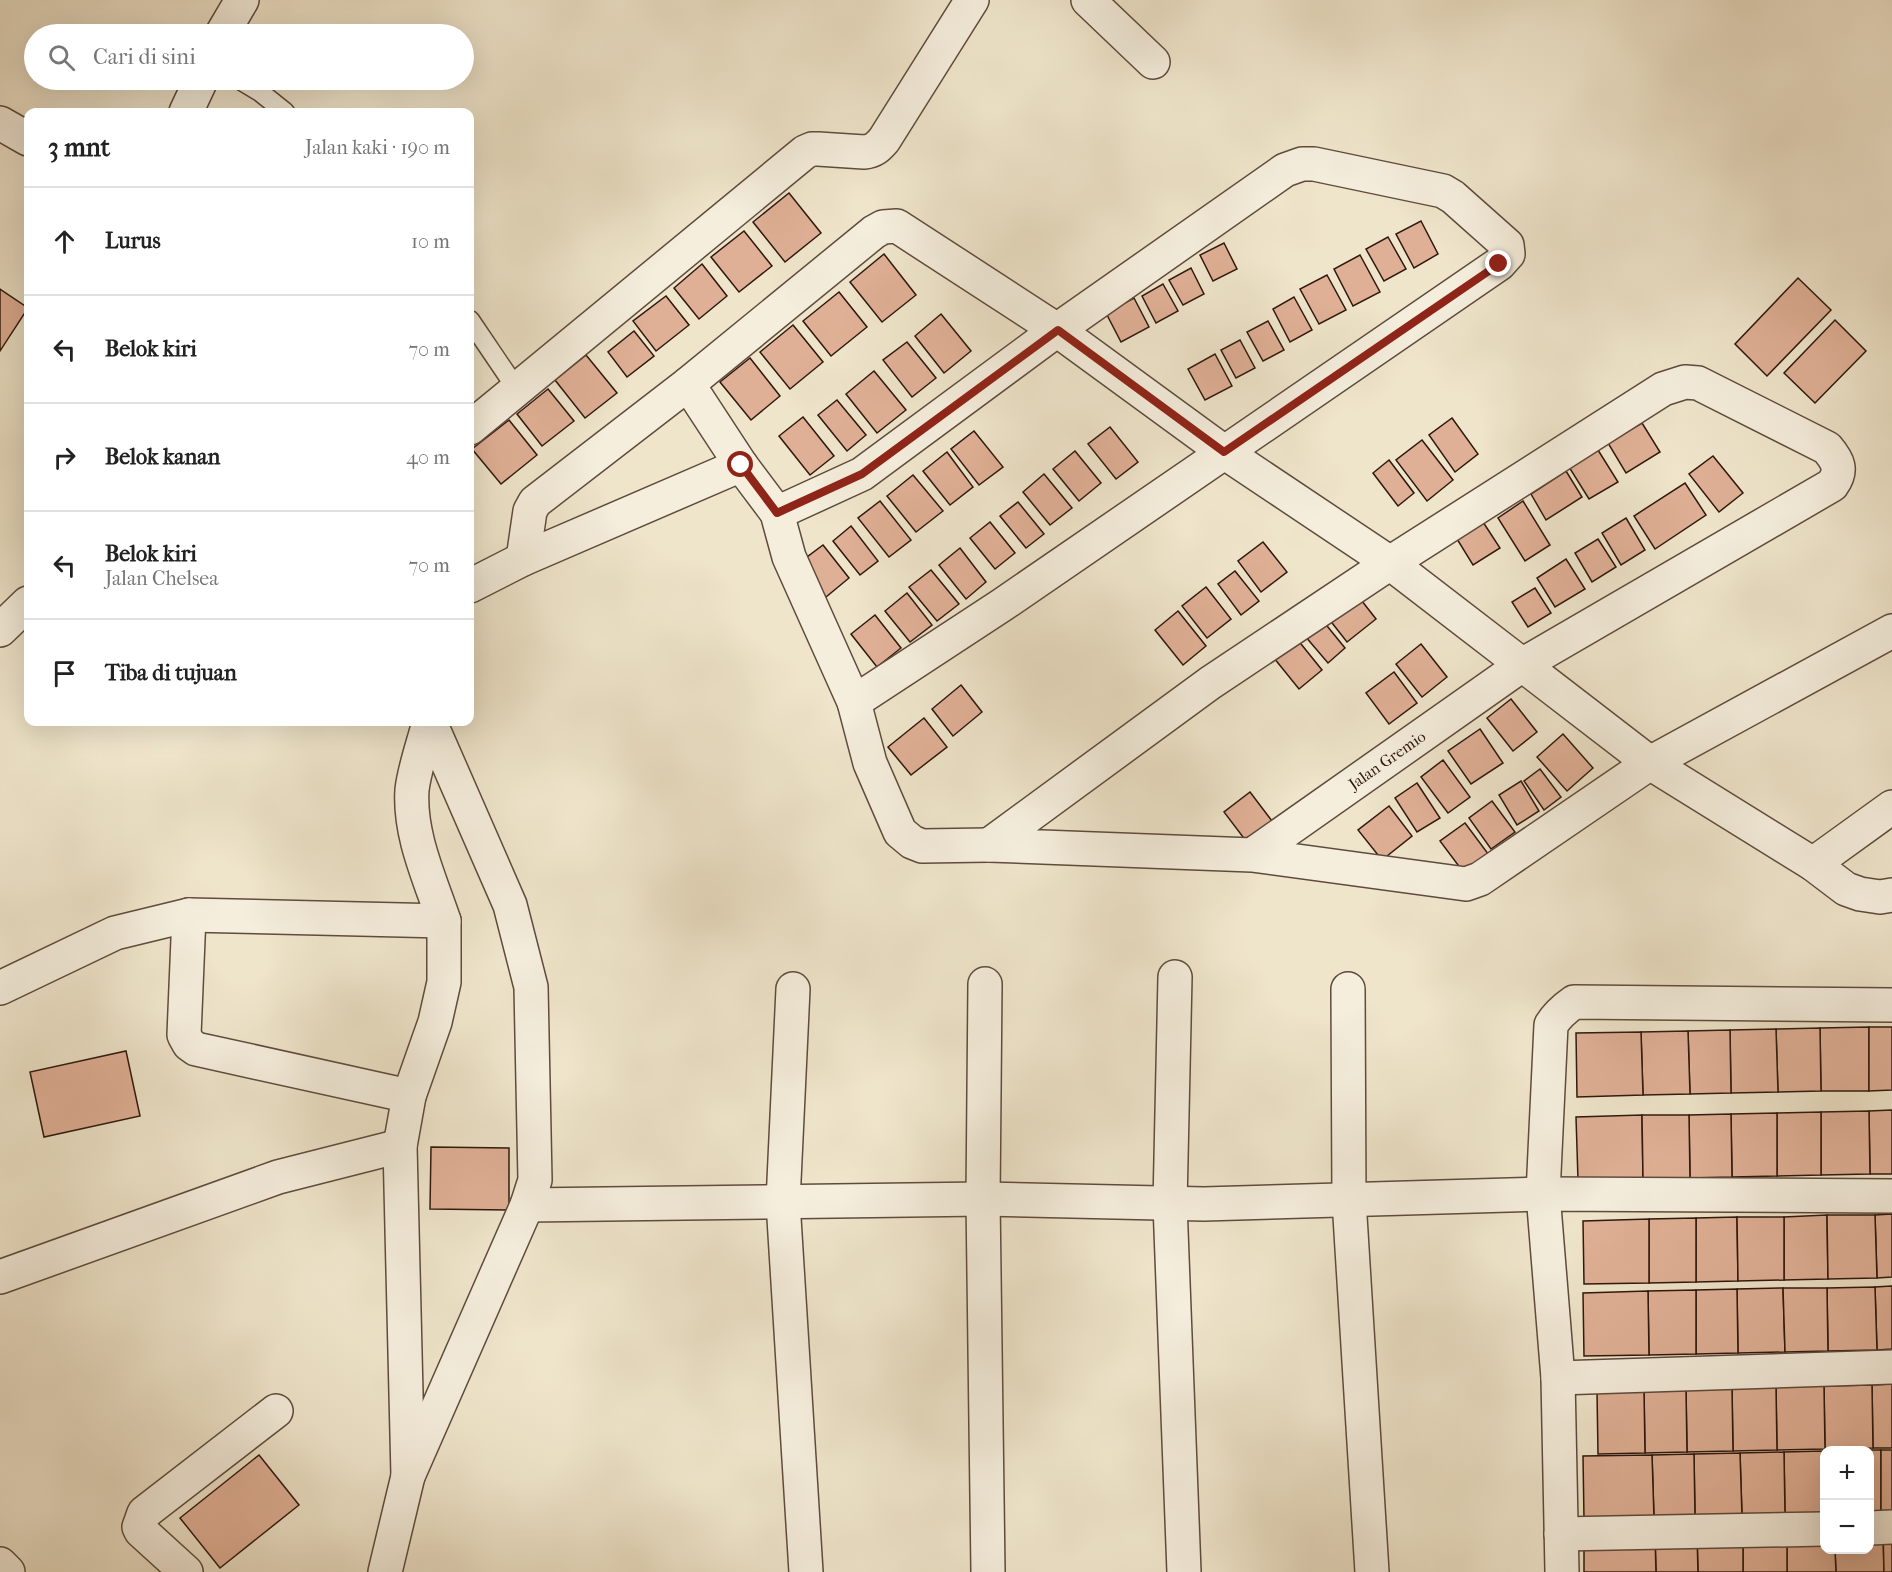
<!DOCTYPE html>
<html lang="id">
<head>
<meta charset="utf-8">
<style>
	:root { --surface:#fff; --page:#f2f2f2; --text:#222; --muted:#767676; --line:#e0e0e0 }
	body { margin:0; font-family:"IM FELL French Canon",serif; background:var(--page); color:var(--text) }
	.controls { position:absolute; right:18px; bottom:18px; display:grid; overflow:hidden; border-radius:12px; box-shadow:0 6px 24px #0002 }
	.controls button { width:54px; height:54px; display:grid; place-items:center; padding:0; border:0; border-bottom:2px solid var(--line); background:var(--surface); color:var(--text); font:30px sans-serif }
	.stop { position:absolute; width:18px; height:18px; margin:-14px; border:4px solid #8f2418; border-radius:50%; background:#fff }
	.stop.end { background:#8f2418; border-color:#fff; box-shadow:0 2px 6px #0008 }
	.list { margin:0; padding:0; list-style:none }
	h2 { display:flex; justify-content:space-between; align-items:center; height:78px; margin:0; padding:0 24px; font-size:26px }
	h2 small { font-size:20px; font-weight:400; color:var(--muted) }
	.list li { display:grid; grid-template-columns:39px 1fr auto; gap:18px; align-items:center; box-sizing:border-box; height:108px; padding:0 24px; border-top:2px solid var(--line) }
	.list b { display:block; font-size:22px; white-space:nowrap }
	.list p { margin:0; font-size:20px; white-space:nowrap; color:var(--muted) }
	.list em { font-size:20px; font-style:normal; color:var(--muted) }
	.icon { flex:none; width:33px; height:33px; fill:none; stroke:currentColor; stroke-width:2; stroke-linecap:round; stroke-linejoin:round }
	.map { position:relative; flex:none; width:1892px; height:1572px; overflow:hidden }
	.search { position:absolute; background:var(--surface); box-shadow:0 6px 24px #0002; left:24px; top:24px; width:450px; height:66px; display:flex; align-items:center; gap:15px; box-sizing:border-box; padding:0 21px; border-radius:33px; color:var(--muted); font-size:22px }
	.panel { position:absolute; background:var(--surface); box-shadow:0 6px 24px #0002; left:24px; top:108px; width:450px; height:618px; border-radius:12px }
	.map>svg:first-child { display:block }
	.building { fill:#e0b096; stroke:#2f180e; stroke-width:1.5 }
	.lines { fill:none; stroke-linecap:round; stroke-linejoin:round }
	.service-casing { stroke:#5f4b3d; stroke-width:21 }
	.minor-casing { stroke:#5f4b3d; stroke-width:36 }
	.tertiary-casing { stroke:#5f4b3d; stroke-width:36 }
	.service { stroke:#f5eedd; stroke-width:18 }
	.minor { stroke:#f5eedd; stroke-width:33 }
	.tertiary { stroke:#f5eedd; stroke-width:33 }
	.route { stroke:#8f2418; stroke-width:8 }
	.labels { text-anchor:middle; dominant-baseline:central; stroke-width:4.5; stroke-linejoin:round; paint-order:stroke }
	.street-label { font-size:16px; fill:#2f180e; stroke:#f5eedd }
</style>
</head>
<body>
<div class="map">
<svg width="1892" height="1572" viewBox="0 0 1892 1572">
	<rect width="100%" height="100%" fill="#efe5cb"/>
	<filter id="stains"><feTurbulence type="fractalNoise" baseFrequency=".00333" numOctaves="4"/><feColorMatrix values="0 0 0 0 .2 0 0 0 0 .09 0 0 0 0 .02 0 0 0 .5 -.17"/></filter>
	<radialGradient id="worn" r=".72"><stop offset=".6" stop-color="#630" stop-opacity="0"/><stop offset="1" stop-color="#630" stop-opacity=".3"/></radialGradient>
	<g class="building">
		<polygon points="789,193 821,233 785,262 753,222"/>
		<polygon points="1421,221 1438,254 1414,268 1396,234"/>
		<polygon points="744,231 772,266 739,292 711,257"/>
		<polygon points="1388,237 1406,269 1384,281 1366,249"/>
		<polygon points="1224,243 1237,269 1213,281 1200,255"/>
		<polygon points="884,254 916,295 882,322 850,282"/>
		<polygon points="1360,255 1380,292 1353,306 1334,269"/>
		<polygon points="702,264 727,296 699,319 674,288"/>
		<polygon points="1191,268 1204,294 1183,305 1169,280"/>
		<polygon points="1327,275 1346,310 1319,324 1300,289"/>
		<polygon points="1798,278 1831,310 1767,376 1735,344"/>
		<polygon points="1163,284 1178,311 1156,323 1142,296"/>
		<polygon points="0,289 28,308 0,351"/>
		<polygon points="839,292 867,327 831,356 803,321"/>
		<polygon points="666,296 689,325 656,351 633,321"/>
		<polygon points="1294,297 1312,330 1290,342 1273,309"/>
		<polygon points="1134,298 1149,327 1121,342 1106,313"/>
		<polygon points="941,314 971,351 944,373 915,336"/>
		<polygon points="1835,320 1866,351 1815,403 1784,373"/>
		<polygon points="1268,321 1284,350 1263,361 1247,332"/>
		<polygon points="793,325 823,362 790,389 760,352"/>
		<polygon points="634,331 654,356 627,377 608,352"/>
		<polygon points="1240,340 1255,368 1236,378 1221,350"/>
		<polygon points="907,342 936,378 912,397 883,360"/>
		<polygon points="1215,354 1232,386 1205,400 1188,369"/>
		<polygon points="586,355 617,393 585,418 555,380"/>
		<polygon points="750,358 780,396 751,420 720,382"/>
		<polygon points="874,371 906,410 877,433 846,394"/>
		<polygon points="548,389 574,421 542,446 517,414"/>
		<polygon points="837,400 866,435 847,451 818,415"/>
		<polygon points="803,417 834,456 810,475 779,436"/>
		<polygon points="1452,418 1478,454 1455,472 1429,435"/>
		<polygon points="509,420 537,455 501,484 472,449"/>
		<polygon points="1642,423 1660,452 1626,473 1608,443"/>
		<polygon points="1110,427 1138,462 1116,479 1088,444"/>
		<polygon points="974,431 1003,467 979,485 951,449"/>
		<polygon points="1422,440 1453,480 1427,501 1396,460"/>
		<polygon points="1598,450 1618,482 1589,499 1569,467"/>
		<polygon points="1075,451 1101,483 1079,501 1053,469"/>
		<polygon points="947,452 973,487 950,505 923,471"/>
		<polygon points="1713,456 1743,493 1719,512 1689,474"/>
		<polygon points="1389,460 1414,493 1398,506 1373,473"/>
		<polygon points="1566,471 1582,497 1546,520 1531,494"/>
		<polygon points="1044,474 1072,508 1050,525 1023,492"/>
		<polygon points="913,475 943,511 916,532 887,496"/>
		<polygon points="1685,483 1706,515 1655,549 1634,516"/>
		<polygon points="880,501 911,540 889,557 858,518"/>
		<polygon points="1523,501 1550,545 1525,561 1498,518"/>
		<polygon points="1018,502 1044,534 1026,548 1000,516"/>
		<polygon points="1626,518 1645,550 1621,565 1602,533"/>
		<polygon points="990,522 1015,553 995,569 970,538"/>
		<polygon points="1483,522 1500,548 1473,565 1457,539"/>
		<polygon points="851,526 878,561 860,575 833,541"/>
		<polygon points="1598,539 1616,567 1592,582 1575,553"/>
		<polygon points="1263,542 1287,572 1261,592 1238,561"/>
		<polygon points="823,545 849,578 826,597 799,563"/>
		<polygon points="960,548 986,582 966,599 939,565"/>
		<polygon points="1566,559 1585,589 1555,607 1537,578"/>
		<polygon points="931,570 959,604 937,621 909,587"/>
		<polygon points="1235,571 1259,601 1241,615 1218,584"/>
		<polygon points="1206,587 1231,619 1207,638 1182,606"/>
		<polygon points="1535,588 1551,613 1528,627 1512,602"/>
		<polygon points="907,593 932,625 910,642 885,611"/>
		<polygon points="1358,596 1376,619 1347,642 1329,619"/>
		<polygon points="1178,611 1206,646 1183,665 1155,630"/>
		<polygon points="875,615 901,648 877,667 851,634"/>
		<polygon points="1323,621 1345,648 1328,663 1305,636"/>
		<polygon points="1297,639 1322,670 1299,689 1274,658"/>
		<polygon points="1421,644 1447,677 1422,697 1396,664"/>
		<polygon points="1394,672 1417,703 1389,724 1366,693"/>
		<polygon points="961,685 982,712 953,736 932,709"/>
		<polygon points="1511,699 1537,732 1513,751 1487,718"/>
		<polygon points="924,718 947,747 911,775 888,747"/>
		<polygon points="1480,729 1503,763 1471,784 1448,751"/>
		<polygon points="1563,734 1593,768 1567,791 1537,757"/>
		<polygon points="1443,760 1470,797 1448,813 1421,777"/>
		<polygon points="1540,769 1561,797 1544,810 1524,781"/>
		<polygon points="1521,781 1539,811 1517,825 1499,795"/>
		<polygon points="1417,783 1440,818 1417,832 1395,798"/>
		<polygon points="1250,792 1272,821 1246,841 1224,812"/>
		<polygon points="1492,801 1515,832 1491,849 1469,818"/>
		<polygon points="1389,806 1412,836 1382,860 1358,830"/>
		<polygon points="1465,823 1489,855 1464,873 1440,841"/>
		<polygon points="1869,1027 1869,1091 1821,1091 1820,1028"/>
		<polygon points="1869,1027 1892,1027 1892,1090 1869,1091"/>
		<polygon points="1820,1028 1821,1091 1778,1092 1776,1029"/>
		<polygon points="1776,1029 1778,1092 1731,1093 1730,1030"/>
		<polygon points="1730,1030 1731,1093 1690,1094 1688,1031"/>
		<polygon points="1688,1031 1690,1094 1643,1095 1641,1032"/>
		<polygon points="1641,1032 1643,1095 1577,1097 1576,1033"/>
		<polygon points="126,1051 140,1116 44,1137 30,1072"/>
		<polygon points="1892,1110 1892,1174 1870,1174 1869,1111"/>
		<polygon points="1869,1111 1870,1174 1821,1175 1821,1112"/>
		<polygon points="1821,1112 1821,1175 1777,1176 1777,1113"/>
		<polygon points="1777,1113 1777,1176 1732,1177 1731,1114"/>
		<polygon points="1731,1114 1732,1177 1690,1178 1689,1115"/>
		<polygon points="1642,1115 1643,1179 1578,1180 1576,1117"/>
		<polygon points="1642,1115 1689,1115 1690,1178 1643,1179"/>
		<polygon points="431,1147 509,1148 509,1210 430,1209"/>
		<polygon points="1892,1214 1892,1277 1877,1278 1875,1215"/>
		<polygon points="1827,1215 1828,1279 1784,1280 1784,1217"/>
		<polygon points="1827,1215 1875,1215 1877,1278 1828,1279"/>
		<polygon points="1737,1217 1738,1281 1696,1282 1696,1218"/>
		<polygon points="1737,1217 1784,1217 1784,1280 1738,1281"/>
		<polygon points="1696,1218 1696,1282 1649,1283 1649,1219"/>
		<polygon points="1649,1219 1649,1283 1584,1284 1583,1221"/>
		<polygon points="1892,1286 1892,1349 1877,1350 1875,1287"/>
		<polygon points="1875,1287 1877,1350 1828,1351 1827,1288"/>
		<polygon points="1783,1288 1785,1352 1738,1353 1737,1289"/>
		<polygon points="1783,1288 1827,1288 1828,1351 1785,1352"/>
		<polygon points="1737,1289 1738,1353 1696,1354 1696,1290"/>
		<polygon points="1696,1290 1696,1354 1649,1355 1648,1291"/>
		<polygon points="1648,1291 1649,1355 1584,1356 1583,1293"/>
		<polygon points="1892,1384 1892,1448 1873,1448 1872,1385"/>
		<polygon points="1872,1385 1873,1448 1825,1449 1824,1386"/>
		<polygon points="1824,1386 1825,1449 1777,1450 1776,1387"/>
		<polygon points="1776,1387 1777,1450 1733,1451 1732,1388"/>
		<polygon points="1732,1388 1733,1451 1687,1452 1686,1389"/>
		<polygon points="1686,1389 1687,1452 1645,1453 1644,1390"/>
		<polygon points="1644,1390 1645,1453 1598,1454 1597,1391"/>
		<polygon points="1836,1450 1881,1450 1881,1513 1870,1513 1870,1450"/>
		<rect x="1881" y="1450" width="11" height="63"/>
		<polygon points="1824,1451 1824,1514 1785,1515 1784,1452"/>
		<polygon points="1784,1452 1785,1515 1742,1516 1740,1453"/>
		<polygon points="1740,1453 1742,1516 1695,1517 1694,1454"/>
		<polygon points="1694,1454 1695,1517 1654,1518 1652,1455"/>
		<polygon points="259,1455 299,1505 220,1568 180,1518"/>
		<polygon points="1652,1455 1654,1518 1584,1519 1583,1456"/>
		<polygon points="1870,1531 1883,1531 1884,1572 1836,1572 1835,1550 1870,1550"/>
		<polygon points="1883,1531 1892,1531 1892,1572 1884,1572"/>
		<polygon points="1824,1532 1824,1550 1835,1550 1836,1572 1787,1572 1787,1533"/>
		<polygon points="1787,1533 1787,1572 1743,1572 1743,1534"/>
		<polygon points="1743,1534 1743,1572 1698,1572 1697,1535"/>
		<polygon points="1697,1535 1698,1572 1656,1572 1655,1536"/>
		<polygon points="1655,1536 1656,1572 1584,1572 1584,1537"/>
	</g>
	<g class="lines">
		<g class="service-casing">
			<g id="service">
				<polyline points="240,80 260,92 285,112"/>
				<polyline points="470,320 516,388"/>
			</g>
		</g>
		<g class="minor-casing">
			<g id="minor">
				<polyline points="1088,0 1153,62"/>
				<polyline points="222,34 242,0"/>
				<polyline points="186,112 201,80"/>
				<polyline points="688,384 741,465 777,513 789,557 854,702 870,763 900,832 912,842 922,846 989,845"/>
				<path d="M470 428 805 152 812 149H818L864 152C874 151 878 147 884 140L972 0"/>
				<polyline points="777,513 862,474 1057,330 1285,170 1302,164 1314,164 1443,191 1453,197 1507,245 1508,254 1499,264 1002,605 854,702"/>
				<polyline points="523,559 530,511 535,502 688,384 874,232 883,227 897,226 1057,330 1224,452 1390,563 1650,763 1813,864 1846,889 1860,894 1880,897 1892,895"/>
				<polyline points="470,586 523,559 741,465"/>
				<polyline points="0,630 28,603"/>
				<path d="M1252 855 1522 665 1832 485C1843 470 1838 461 1827 448L1698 383 1685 382 1663 389 1390 563 1210 683 989 845 1252 855 1466 884 1480 879 1650 763 1892 631"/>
				<polyline points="1813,864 1892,807"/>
				<polyline points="189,915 184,1035 189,1044 196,1049 409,1096"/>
				<polyline points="1175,977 1170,1204 1184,1572"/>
				<polyline points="985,984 983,1199 988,1572"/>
				<path d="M0 988 115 933 189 915 444 921C430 879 409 835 412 790 414 770 424 742 429 722"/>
				<polyline points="793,989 783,1202 806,1572"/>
				<polyline points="1348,989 1349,1200 1372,1572"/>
				<polyline points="527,1205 983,1199 1204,1204 1543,1194 1892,1196"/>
				<polyline points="0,1277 278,1177 400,1146"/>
				<polyline points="1558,1378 1892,1367"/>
				<polyline points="408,1476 400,1146 409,1096 435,1022 444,982 444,921"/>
				<polyline points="1870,1528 1892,1527"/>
				<polyline points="1561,1534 1824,1529"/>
				<polyline points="0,1564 8,1572"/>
				<polyline points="186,1572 141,1531 139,1527 144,1513 276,1411"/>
				<path d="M1562 1572 1558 1378 1543 1194 1551 1025C1557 1015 1564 1009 1574 1002L1892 1005"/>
			</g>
		</g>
		<g class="tertiary-casing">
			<g id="tertiary">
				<polyline points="0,123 28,139"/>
				<polyline points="385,1572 408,1476 527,1205 535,1180 531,987 510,905 430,722"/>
			</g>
		</g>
		<use href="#service" class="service"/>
		<use href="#minor" class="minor"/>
		<use href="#tertiary" class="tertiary"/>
	</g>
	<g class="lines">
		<polyline class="route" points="741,465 777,513 862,474 1058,330 1224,452 1499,264"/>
	</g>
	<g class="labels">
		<g class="street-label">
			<text transform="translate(1387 760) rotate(-35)">Jalan Gremio</text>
		</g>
	</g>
	<rect width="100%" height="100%" filter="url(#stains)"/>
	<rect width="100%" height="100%" fill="url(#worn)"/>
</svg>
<div class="controls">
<button>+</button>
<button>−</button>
</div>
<div class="stop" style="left:741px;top:465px"></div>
<div class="stop end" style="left:1499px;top:264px"></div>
<div class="search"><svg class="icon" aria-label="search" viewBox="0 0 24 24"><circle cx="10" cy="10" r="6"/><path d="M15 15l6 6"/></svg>Cari di sini</div>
<section class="panel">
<h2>3 mnt<small>Jalan kaki · 190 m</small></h2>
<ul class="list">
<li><svg class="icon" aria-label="ahead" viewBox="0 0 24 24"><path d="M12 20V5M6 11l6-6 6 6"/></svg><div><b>Lurus</b></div><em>10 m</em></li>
<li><svg class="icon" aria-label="left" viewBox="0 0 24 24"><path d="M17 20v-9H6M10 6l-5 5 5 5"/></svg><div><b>Belok kiri</b></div><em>70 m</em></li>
<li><svg class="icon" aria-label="right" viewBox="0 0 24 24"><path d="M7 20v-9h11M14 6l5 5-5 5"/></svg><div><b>Belok kanan</b></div><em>40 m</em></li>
<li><svg class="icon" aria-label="left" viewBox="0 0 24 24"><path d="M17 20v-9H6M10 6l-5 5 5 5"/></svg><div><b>Belok kiri</b><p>Jalan Chelsea</p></div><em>70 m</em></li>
<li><svg class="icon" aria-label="arrive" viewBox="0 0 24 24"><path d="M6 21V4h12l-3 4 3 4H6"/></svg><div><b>Tiba di tujuan</b></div></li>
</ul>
</section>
</div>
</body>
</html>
